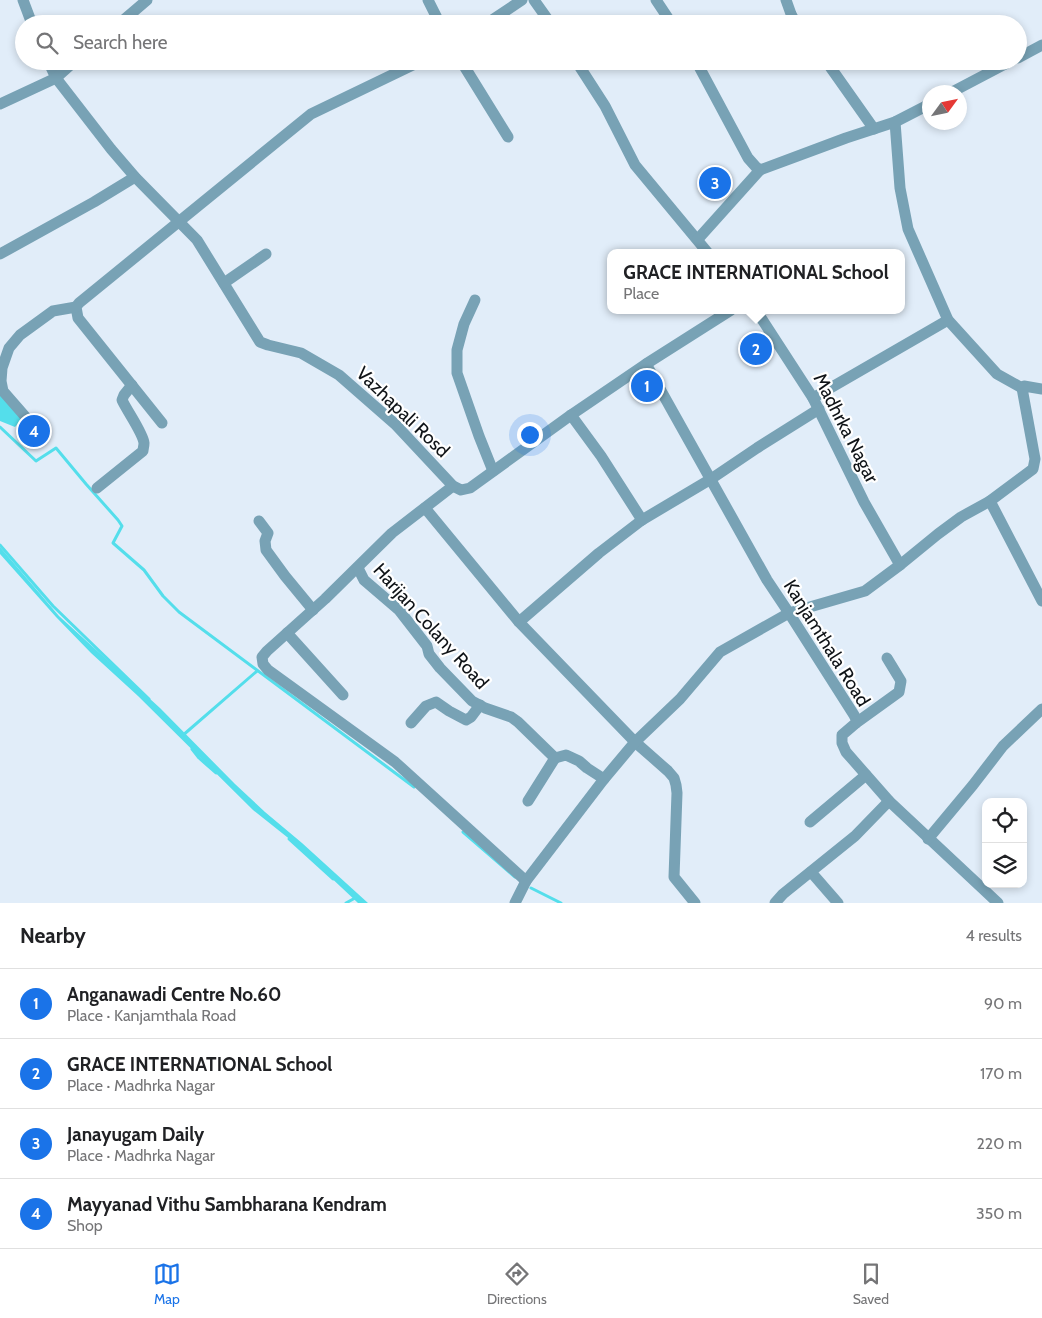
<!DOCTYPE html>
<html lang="en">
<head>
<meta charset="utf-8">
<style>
	:root { --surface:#fff; --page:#f2f2f2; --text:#202124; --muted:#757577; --line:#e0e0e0; --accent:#1a73e8 }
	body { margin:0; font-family:Cabin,sans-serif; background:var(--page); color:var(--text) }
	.controls { position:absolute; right:15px; bottom:15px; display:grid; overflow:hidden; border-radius:10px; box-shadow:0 2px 8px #0003 }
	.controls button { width:45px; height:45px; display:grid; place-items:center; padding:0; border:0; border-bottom:1px solid var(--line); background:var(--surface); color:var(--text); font:25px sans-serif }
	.compass { position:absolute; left:922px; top:85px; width:45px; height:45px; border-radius:50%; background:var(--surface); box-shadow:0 2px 8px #0003; rotate:57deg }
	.you { position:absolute; left:529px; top:434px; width:18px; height:18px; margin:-12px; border:4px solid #fff; border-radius:50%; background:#1a73e8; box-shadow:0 0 0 8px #1a73e833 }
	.badge { display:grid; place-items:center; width:32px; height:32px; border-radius:50%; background:var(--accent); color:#fff; font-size:16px; font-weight:700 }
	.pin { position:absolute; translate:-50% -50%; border:2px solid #fff; box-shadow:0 1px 5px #0006 }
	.popup { position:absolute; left:607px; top:249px; width:298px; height:65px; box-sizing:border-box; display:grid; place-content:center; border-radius:10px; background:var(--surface); filter:drop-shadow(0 1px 4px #0005); font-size:16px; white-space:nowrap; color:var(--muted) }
	.popup b { font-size:19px; color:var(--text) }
	.popup::after { content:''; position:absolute; left:50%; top:100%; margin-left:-10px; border:10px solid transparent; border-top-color:var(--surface) }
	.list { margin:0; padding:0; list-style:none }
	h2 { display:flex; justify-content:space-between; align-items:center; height:65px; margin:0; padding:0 20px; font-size:21px }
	h2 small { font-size:16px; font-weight:400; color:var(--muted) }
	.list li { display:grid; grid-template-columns:32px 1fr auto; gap:15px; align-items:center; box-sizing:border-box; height:70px; padding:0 20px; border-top:1px solid var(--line) }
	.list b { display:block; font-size:19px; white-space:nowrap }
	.list p { margin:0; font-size:16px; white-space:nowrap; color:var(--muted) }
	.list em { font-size:16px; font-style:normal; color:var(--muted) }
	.icon { flex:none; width:28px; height:28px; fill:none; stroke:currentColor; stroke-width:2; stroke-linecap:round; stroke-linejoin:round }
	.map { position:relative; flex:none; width:1042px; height:903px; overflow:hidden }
	.search { position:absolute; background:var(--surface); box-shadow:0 2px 8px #0003; left:15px; right:15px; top:15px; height:55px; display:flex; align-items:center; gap:12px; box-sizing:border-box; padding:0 18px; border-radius:28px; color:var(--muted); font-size:19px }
	.sheet { height:345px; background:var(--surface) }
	nav { display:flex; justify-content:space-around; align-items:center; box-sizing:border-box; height:70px; border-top:1px solid var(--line); background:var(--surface); font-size:14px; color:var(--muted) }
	nav a { display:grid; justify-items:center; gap:2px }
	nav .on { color:var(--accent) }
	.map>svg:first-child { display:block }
	.water { fill:#54deeb }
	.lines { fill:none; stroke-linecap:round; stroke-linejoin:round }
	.stream { stroke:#54deeb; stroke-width:3 }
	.minor { stroke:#78a2b5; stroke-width:11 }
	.labels { text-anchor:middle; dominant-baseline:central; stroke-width:4.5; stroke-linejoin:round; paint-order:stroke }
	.street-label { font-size:19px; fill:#0f1317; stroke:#fff }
</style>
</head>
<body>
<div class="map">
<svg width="1042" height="903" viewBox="0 0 1042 903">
	<rect width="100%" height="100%" fill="#e1edf9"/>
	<g class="water">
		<polygon points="0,394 24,416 15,427 0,421"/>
		<polygon points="0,547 59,616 160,708 235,784 265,812 302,843 368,903 358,903 292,841 253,810 138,696 91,653 56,617 0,554"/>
	</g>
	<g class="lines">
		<g class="stream">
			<polyline points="0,427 36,461 56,448 86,484 118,520 122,526 113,543 144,570 163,596 179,612 414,787"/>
			<polyline points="0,545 53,606 149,699"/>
			<polyline points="182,736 257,671"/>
			<polyline points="192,749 199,758 216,773"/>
			<polyline points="463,832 515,877"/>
			<polyline points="289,839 333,879"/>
			<polyline points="531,888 561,903"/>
			<polyline points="346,903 355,898"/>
		</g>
		<g class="minor">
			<polyline points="23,0 32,24"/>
			<polyline points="428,0 440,24"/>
			<polyline points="534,0 551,24"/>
			<polyline points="656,0 672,24"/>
			<polyline points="786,0 791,14 796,24"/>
			<polyline points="119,24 147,0"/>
			<polyline points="486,24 522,0"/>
			<polyline points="1018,58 1042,45"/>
			<polyline points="48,61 56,78 111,149 135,177 197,240 260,342 268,345 301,353 339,375 395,424 453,486 461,490 470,488 571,415 646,364 731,310"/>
			<polyline points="461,61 508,137"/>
			<polyline points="576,61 605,106 635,165 708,253"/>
			<polyline points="696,61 748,158 756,167 760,170 846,138 895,122 930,104"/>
			<polyline points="826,61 874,129"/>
			<polyline points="952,92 1011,61"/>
			<polyline points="0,104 56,78 75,61"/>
			<polyline points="895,122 900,188 908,229 948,320 997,374 1022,388"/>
			<polyline points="698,239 760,170"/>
			<polyline points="0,254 94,202 135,177"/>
			<polyline points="224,283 266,254"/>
			<polyline points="475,300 464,324 457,350 457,373 479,436 493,471"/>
			<polyline points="756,310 813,398 864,502 900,565"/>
			<polyline points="646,364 767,580 789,613 854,715 856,719 856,723 842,735 842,743 846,752 889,801 998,903"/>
			<polyline points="813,398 948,320"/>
			<polyline points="571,415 601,456 642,520"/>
			<polyline points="162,423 78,318 76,307 79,303 311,114 421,61"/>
			<polyline points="44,438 3,391 1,381 2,368 9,348 20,335 53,311 76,307"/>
			<polyline points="453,486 392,533 325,599 267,651 262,657 263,664 268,670 395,762 526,881"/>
			<path d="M97 488 143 451C143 449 144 446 144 443 143 433 127 411 122 400L124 395 132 385"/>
			<polyline points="990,501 1042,601"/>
			<polyline points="425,508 519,622 635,742 668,771 674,778 676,785 677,793 674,877 695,903"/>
			<polyline points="259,521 268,533 265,541 266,550 285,576 313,610"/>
			<polyline points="358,568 364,580 399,610 427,646 429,654 440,668 472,701 485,708 511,717 518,722 555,758 566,755 579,761 587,768 604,779"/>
			<polyline points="519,622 599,553 642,520 711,479 757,448 819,409"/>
			<polyline points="287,633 343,695"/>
			<polyline points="411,723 426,706 436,702 449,711 466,720 471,717 480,705"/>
			<polyline points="856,723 899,692 901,681 887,658"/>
			<polyline points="528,801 555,758"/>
			<polyline points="810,822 866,775"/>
			<polyline points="928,839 973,785 1003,746 1042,709"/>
			<polyline points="811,872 838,903"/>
			<polyline points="515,903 526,881 604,779 635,742 680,699 720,652 789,613 865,591 900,565 938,534 961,517 990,501 1033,469 1035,459 1022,388 1024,386 1042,389"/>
			<polyline points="775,903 783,894 855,836 889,801"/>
		</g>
	</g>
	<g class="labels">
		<g class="street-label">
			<text transform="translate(403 412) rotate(44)">Vazhapali Rosd</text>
			<text transform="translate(846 428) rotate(63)">Madhrka Nagar</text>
			<text transform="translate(431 626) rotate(48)">Harijan Colany Road</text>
			<text transform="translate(827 643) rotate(58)">Kanjamthala Road</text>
		</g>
	</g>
</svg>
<div class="controls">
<button><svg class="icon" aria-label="locate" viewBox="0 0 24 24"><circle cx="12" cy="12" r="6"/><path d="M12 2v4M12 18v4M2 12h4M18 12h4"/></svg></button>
<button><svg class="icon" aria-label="layers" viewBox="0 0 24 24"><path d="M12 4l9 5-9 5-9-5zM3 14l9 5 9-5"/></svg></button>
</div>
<svg class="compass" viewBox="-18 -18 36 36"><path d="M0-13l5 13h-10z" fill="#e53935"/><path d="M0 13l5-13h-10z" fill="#757577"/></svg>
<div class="you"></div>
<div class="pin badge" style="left:647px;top:386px">1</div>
<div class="pin badge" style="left:756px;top:349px">2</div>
<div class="popup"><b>GRACE INTERNATIONAL School</b>Place</div>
<div class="pin badge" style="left:715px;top:183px">3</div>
<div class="pin badge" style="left:34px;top:431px">4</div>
<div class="search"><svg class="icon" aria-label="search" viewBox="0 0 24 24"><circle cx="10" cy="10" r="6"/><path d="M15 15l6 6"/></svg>Search here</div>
</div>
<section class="sheet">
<h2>Nearby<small>4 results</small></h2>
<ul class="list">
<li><span class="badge">1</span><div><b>Anganawadi Centre No.60</b><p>Place · Kanjamthala Road</p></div><em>90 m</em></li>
<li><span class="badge">2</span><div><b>GRACE INTERNATIONAL School</b><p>Place · Madhrka Nagar</p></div><em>170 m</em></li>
<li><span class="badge">3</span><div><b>Janayugam Daily</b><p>Place · Madhrka Nagar</p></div><em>220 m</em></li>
<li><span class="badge">4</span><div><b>Mayyanad Vithu Sambharana Kendram</b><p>Shop</p></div><em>350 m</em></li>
</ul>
</section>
<nav>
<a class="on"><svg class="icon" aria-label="map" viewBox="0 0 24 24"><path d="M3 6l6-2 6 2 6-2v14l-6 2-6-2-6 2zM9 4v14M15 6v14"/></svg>Map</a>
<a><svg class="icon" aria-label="directions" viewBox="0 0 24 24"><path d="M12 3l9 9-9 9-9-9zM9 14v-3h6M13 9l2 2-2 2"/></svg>Directions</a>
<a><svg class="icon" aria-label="saved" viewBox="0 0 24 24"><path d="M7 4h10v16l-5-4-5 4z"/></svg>Saved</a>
</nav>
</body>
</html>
